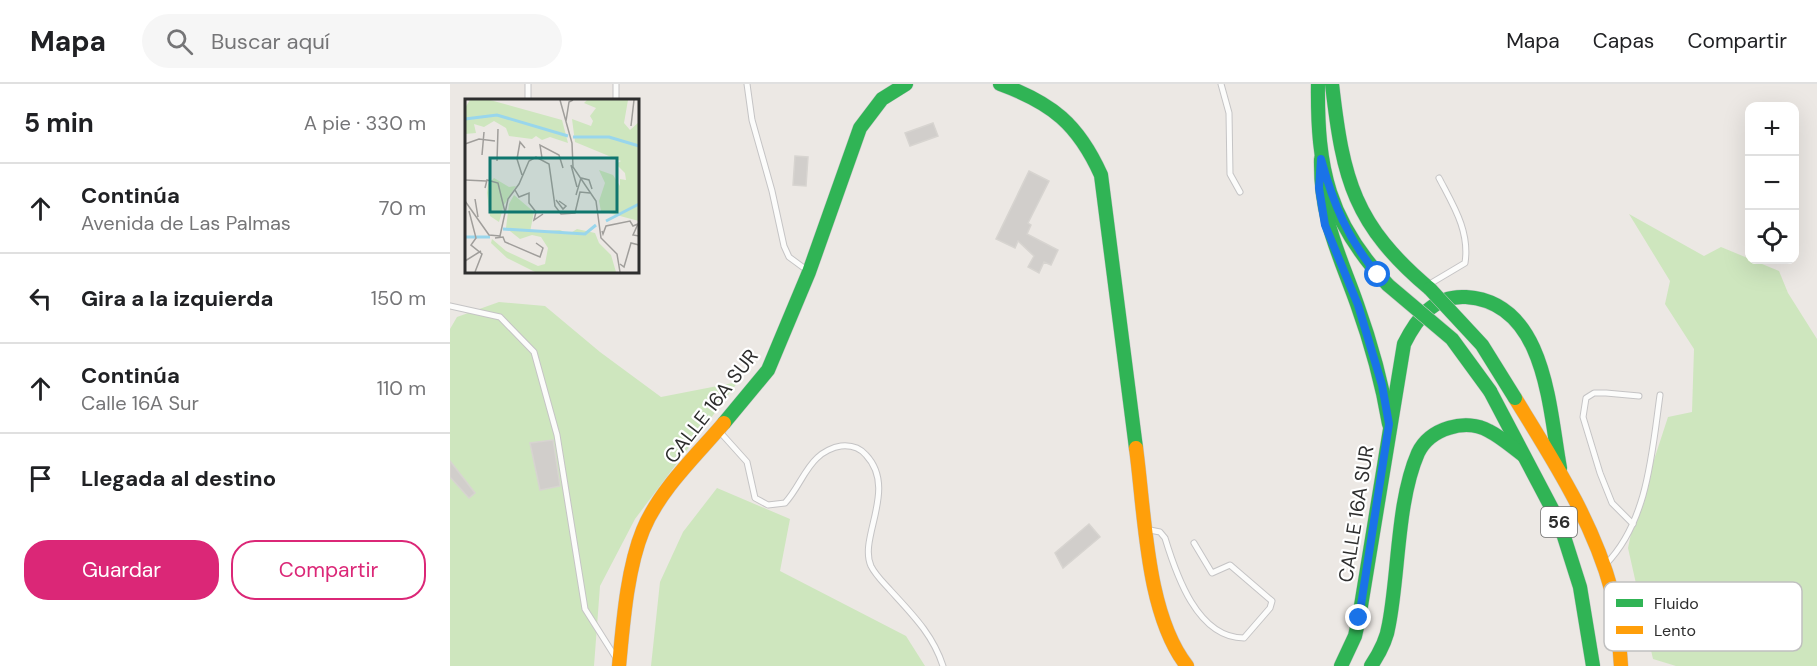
<!DOCTYPE html>
<html lang="es">
<head>
<meta charset="utf-8">
<style>
	:root { --surface:#fff; --page:#f6f6f6; --text:#202124; --muted:#757577; --line:#e0e0e0; --accent:#db2777 }
	body { margin:0; font-family:"DM Sans",sans-serif; background:var(--page); color:var(--text) }
	.controls { position:absolute; right:18px; top:18px; display:grid; overflow:hidden; border-radius:12px; box-shadow:0 6px 24px #0002 }
	.controls button { width:54px; height:54px; display:grid; place-items:center; padding:0; border:0; border-bottom:2px solid var(--line); background:var(--surface); color:var(--text); font:30px sans-serif }
	.stop { position:absolute; width:18px; height:18px; margin:-14px; border:4px solid #1a73e8; border-radius:50%; background:#fff }
	.stop.end { background:#1a73e8; border-color:#fff; box-shadow:0 2px 6px #0008 }
	.list { margin:0; padding:0; list-style:none }
	h2 { display:flex; justify-content:space-between; align-items:center; height:78px; margin:0; padding:0 24px; font-size:26px }
	h2 small { font-size:20px; font-weight:400; color:var(--muted) }
	.list li { display:grid; grid-template-columns:39px 1fr auto; gap:18px; align-items:center; box-sizing:border-box; height:90px; padding:0 24px; border-top:2px solid var(--line) }
	.list b { display:block; font-size:22px; white-space:nowrap }
	.list p { margin:0; font-size:20px; white-space:nowrap; color:var(--muted) }
	.list em { font-size:20px; font-style:normal; color:var(--muted) }
	.actions { display:flex; gap:12px; padding:18px 24px }
	.actions a { flex:1; padding:14px 0; border:2px solid var(--accent); border-radius:24px; text-align:center; font-size:21px; color:var(--accent) }
	.actions .main { background:var(--accent); color:#fff }
	.icon { flex:none; width:33px; height:33px; fill:none; stroke:currentColor; stroke-width:2; stroke-linecap:round; stroke-linejoin:round }
	.map { position:relative; flex:none; width:1367px; height:582px; overflow:hidden }
	header { display:flex; align-items:center; gap:36px; box-sizing:border-box; height:84px; padding:0 30px; background:var(--surface); border-bottom:2px solid var(--line) }
	header strong { font-size:28px }
	nav { display:flex; gap:33px; margin-inline-start:auto; font-size:21px }
	.search { width:420px; height:54px; background:var(--page); display:flex; align-items:center; gap:15px; box-sizing:border-box; padding:0 21px; border-radius:33px; color:var(--muted); font-size:22px }
	main { display:flex }
	aside { flex:1; background:var(--surface) }
	.map>svg:first-child { display:block }
	.green { fill:#cee6be }
	.building { fill:#d1cecb; stroke:#d7d4d0; stroke-width:1.5 }
	.lines { fill:none; stroke-linecap:round; stroke-linejoin:round }
	.lane-casing { stroke:#c5c4c5; stroke-width:7 }
	.fast-casing { stroke:#c5c4c5; stroke-width:15 }
	.slow-casing { stroke:#c5c4c5; stroke-width:15 }
	.lane { stroke:#fcfcfb; stroke-width:5 }
	.fast { stroke:#30b455; stroke-width:14 }
	.slow { stroke:#ff9f0a; stroke-width:14 }
	.fast-bridge-casing { stroke:#c6c5c4; stroke-width:15; stroke-linecap:butt }
	.fast-bridge { stroke:#30b455; stroke-width:14 }
	.route { stroke:#1a73e8; stroke-width:8 }
	.labels { text-anchor:middle; dominant-baseline:central; stroke-width:4.5; stroke-linejoin:round; paint-order:stroke }
	.shield { fill:#fff; stroke:#6d6d6d; stroke-width:1.5 }
	.shield-label { font-size:18px; font-weight:bold; fill:#2e2e2e }
	.street-label { font-size:20px; fill:#2e2e2e; stroke:#fff }
	.inset-river { fill:none; stroke:#99d6ec; stroke-width:3 }
	.inset-road { fill:none; stroke:#a09e9b; stroke-width:1.5 }
	.view { fill:#0f766e; fill-opacity:0.15; stroke:#0f766e; stroke-width:3 }
	.inset-edge { fill:none; stroke:#2e2e2e; stroke-width:3 }
	.key { fill:#fff; stroke:#c0c0c0; stroke-width:1.5 }
	.key-label { font-size:16px; fill:#2e2e2e }
</style>
</head>
<body>
<header>
<strong>Mapa</strong>
<div class="search"><svg class="icon" aria-label="search" viewBox="0 0 24 24"><circle cx="10" cy="10" r="6"/><path d="M15 15l6 6"/></svg>Buscar aquí</div>
<nav><a>Mapa</a><a>Capas</a><a>Compartir</a></nav>
</header>
<main>
<aside>
<h2>5 min<small>A pie · 330 m</small></h2>
<ul class="list">
<li><svg class="icon" aria-label="ahead" viewBox="0 0 24 24"><path d="M12 20V5M6 11l6-6 6 6"/></svg><div><b>Continúa</b><p>Avenida de Las Palmas</p></div><em>70 m</em></li>
<li><svg class="icon" aria-label="left" viewBox="0 0 24 24"><path d="M17 20v-9H6M10 6l-5 5 5 5"/></svg><div><b>Gira a la izquierda</b></div><em>150 m</em></li>
<li><svg class="icon" aria-label="ahead" viewBox="0 0 24 24"><path d="M12 20V5M6 11l6-6 6 6"/></svg><div><b>Continúa</b><p>Calle 16A Sur</p></div><em>110 m</em></li>
<li><svg class="icon" aria-label="arrive" viewBox="0 0 24 24"><path d="M6 21V4h12l-3 4 3 4H6"/></svg><div><b>Llegada al destino</b></div></li>
</ul>
<div class="actions"><a class="main">Guardar</a><a>Compartir</a></div>
</aside>
<div class="map">
<svg width="1367" height="582" viewBox="0 0 1367 582">
	<rect width="100%" height="100%" fill="#ece8e4"/>
	<g class="green">
		<polygon points="1179,130 1254,172 1271,163 1329,187 1338,209 1367,255 1367,582 1226,582 1203,575 1178,464 1183,440 1218,333 1242,328 1244,265 1215,220 1220,197"/>
		<polygon points="49,218 95,222 150,268 211,313 288,298 185,435 150,502 144,582 0,582 0,245 7,233"/>
		<polygon points="267,404 340,435 330,487 456,552 475,582 201,582 210,498 233,448"/>
	</g>
	<g class="building">
		<polygon points="483,39 488,52 460,62 455,49"/>
		<polygon points="345,72 358,73 356,102 343,101"/>
		<polygon points="579,87 599,97 578,139 581,141 577,150 608,166 601,181 594,178 589,189 578,183 584,172 568,157 565,164 546,155"/>
		<polygon points="103,356 110,402 90,406 80,359"/>
		<polygon points="0,377 25,409 19,414 0,393"/>
		<polygon points="639,440 650,453 613,484 605,469"/>
	</g>
	<g class="lines">
		<g class="lane-casing">
			<g id="lane">
				<polyline points="166,0 166,16"/>
				<polyline points="297,0 302,36 322,107 334,162 339,173 358,187"/>
				<polyline points="771,0 779,29 780,90 790,108"/>
				<polyline points="78,16 78,0"/>
				<path d="M978 201 1015 179C1020 147 1003 121 989 94"/>
				<polyline points="0,222 50,233 84,268 107,351 135,525 166,574"/>
				<path d="M270 348 297 378 305 414 318 421 335 419C348 405 354 386 367 374 373 368 383 363 391 362 401 361 410 364 416 371 448 405 408 454 421 482 426 492 434 499 441 507 463 531 483 551 493 582"/>
				<polyline points="1183,440 1162,419 1150,389 1133,333 1136,314 1144,309 1156,309 1189,312"/>
				<path d="M700 446 710 448 715 454C726 490 747 554 794 554L820 524 822 517 780 481 762 489 744 459"/>
				<path d="M1156 480C1198 437 1202 368 1210 311"/>
			</g>
		</g>
		<g class="fast-casing">
			<g id="fast">
				<path d="M550 0C602 19 628 40 651 91L686 364"/>
				<path d="M868 0C867 85 878 137 938 201"/>
				<path d="M882 0C893 96 904 141 980 205"/>
				<path d="M871 75C870 134 888 167 907 220 921 259 932 299 939 340"/>
				<polyline points="1040,307 1110,440 1130,503 1143,582"/>
				<polyline points="274,339 318,286 359,188 410,44 432,15 456,0"/>
				<path d="M891 582 905 552 909 534 954 260C967 234 984 211 1016 213 1096 218 1099 324 1110 384"/>
				<path d="M921 582C929 570 937 555 939 540 949 488 947 417 968 369 980 344 1016 334 1039 347 1051 353 1062 363 1073 371"/>
			</g>
		</g>
		<g class="slow-casing">
			<g id="slow">
				<path d="M1065 314C1103 376 1143 437 1162 508 1168 532 1169 557 1171 582"/>
				<path d="M686 364C695 430 696 530 737 582"/>
				<path d="M169 582C173 540 177 485 193 446 210 405 246 372 274 339"/>
			</g>
		</g>
		<use href="#lane" class="lane"/>
		<use href="#fast" class="fast"/>
		<use href="#slow" class="slow"/>
		<g class="fast-bridge-casing">
			<g id="fast-bridge">
				<polyline points="938,201 1002,255 1040,307"/>
				<polyline points="980,205 1032,261 1065,314"/>
			</g>
		</g>
		<use href="#fast-bridge" class="fast-bridge"/>
	</g>
	<g class="lines">
		<path class="route" d="M909 534 939 340 932 301 908 221 875 141 869 104 871 75C883 119 898 156 928 191"/>
	</g>
	<g class="labels">
		<rect class="shield" x="1091" y="423" width="36" height="30" rx="4.5"/>
		<g class="shield-label">
			<text x="1109" y="438">56</text>
		</g>
		<g class="street-label">
			<text transform="translate(261 322) rotate(-52)">CALLE 16A SUR</text>
			<text transform="translate(906 430) rotate(-81)">CALLE 16A SUR</text>
		</g>
	</g>
	<g transform="translate(15 15)">
		<rect width="174" height="174" fill="#ece8e4"/>
		<path d="M5 1H25L97 21 103 44 85 38 77 41 71 37 67 40 44 37 41 29 29 22 19 28 9 25 11 34 0 35V9ZM122 1H163L159 24 165 31 174 23V122L136 112 134 102 140 84 134 71 148 76 155 87V80L161 81 160 74 151 65 156 62 110 43 107 20 126 27 128 22 125 17 131 9 119 4ZM29 79 44 88 51 87 39 106 34 123 25 117 22 94 23 85ZM49 96 69 113 65 133 95 131 104 135 112 130 130 134 134 144 146 156 151 173H70L42 159 26 144 27 140 41 152 73 167 80 165 83 149 76 138 67 136 55 140 41 129 44 105Z" fill="#cee6be"/>
		<path class="inset-river" d="M0 20 32 16 103 37M108 38H144L174 47M141 122 174 105M38 130 120 135 131 126M0 138H25"/>
		<path class="inset-road" d="M95 1 107 44 108 68 131 102 136 139 152 155 155 173M101 22 104 3 108 1M166 27 169 1M0 45 14 40 30 42M17 56 19 33M77 59 75 46 94 56 98 69M32 62 33 30M106 66 112 88M57 76 52 60 55 43 60 49M0 81 21 82M20 89 22 81 33 84 40 113M50 91 54 98 64 94V104L71 113 69 121 78 115M111 96 116 79 124 81 127 90M10 100 13 118M91 101 98 110 101 107 94 102M0 102 24 136 35 137 43 100 54 85 64 62 71 58 84 65 90 107 96 115 110 114 115 93 125 94M4 112 11 139 6 146 17 155 10 173M137 132 138 135 141 127 165 122 168 127 173 125 168 136 174 137M30 139 38 138 40 143 75 158 78 149 71 144M0 162 16 152M155 165 159 168 166 144 174 146"/>
		<path class="view" d="M25 59H152V113H25Z"/>
		<rect width="174" height="174" class="inset-edge"/>
	</g>
	<rect x="1154" y="498" width="198" height="69" rx="9" class="key"/>
	<rect x="1166" y="515" width="27" height="8" fill="#30b455"/>
	<rect x="1166" y="542" width="27" height="8" fill="#ff9f0a"/>
	<g class="key-label">
		<text x="1204" y="525">Fluido</text>
		<text x="1204" y="552">Lento</text>
	</g>
</svg>
<div class="controls">
<button>+</button>
<button>−</button>
<button><svg class="icon" aria-label="locate" viewBox="0 0 24 24"><circle cx="12" cy="12" r="6"/><path d="M12 2v4M12 18v4M2 12h4M18 12h4"/></svg></button>
</div>
<div class="stop" style="left:928px;top:191px"></div>
<div class="stop end" style="left:909px;top:534px"></div>
</div>
</main>
</body>
</html>
